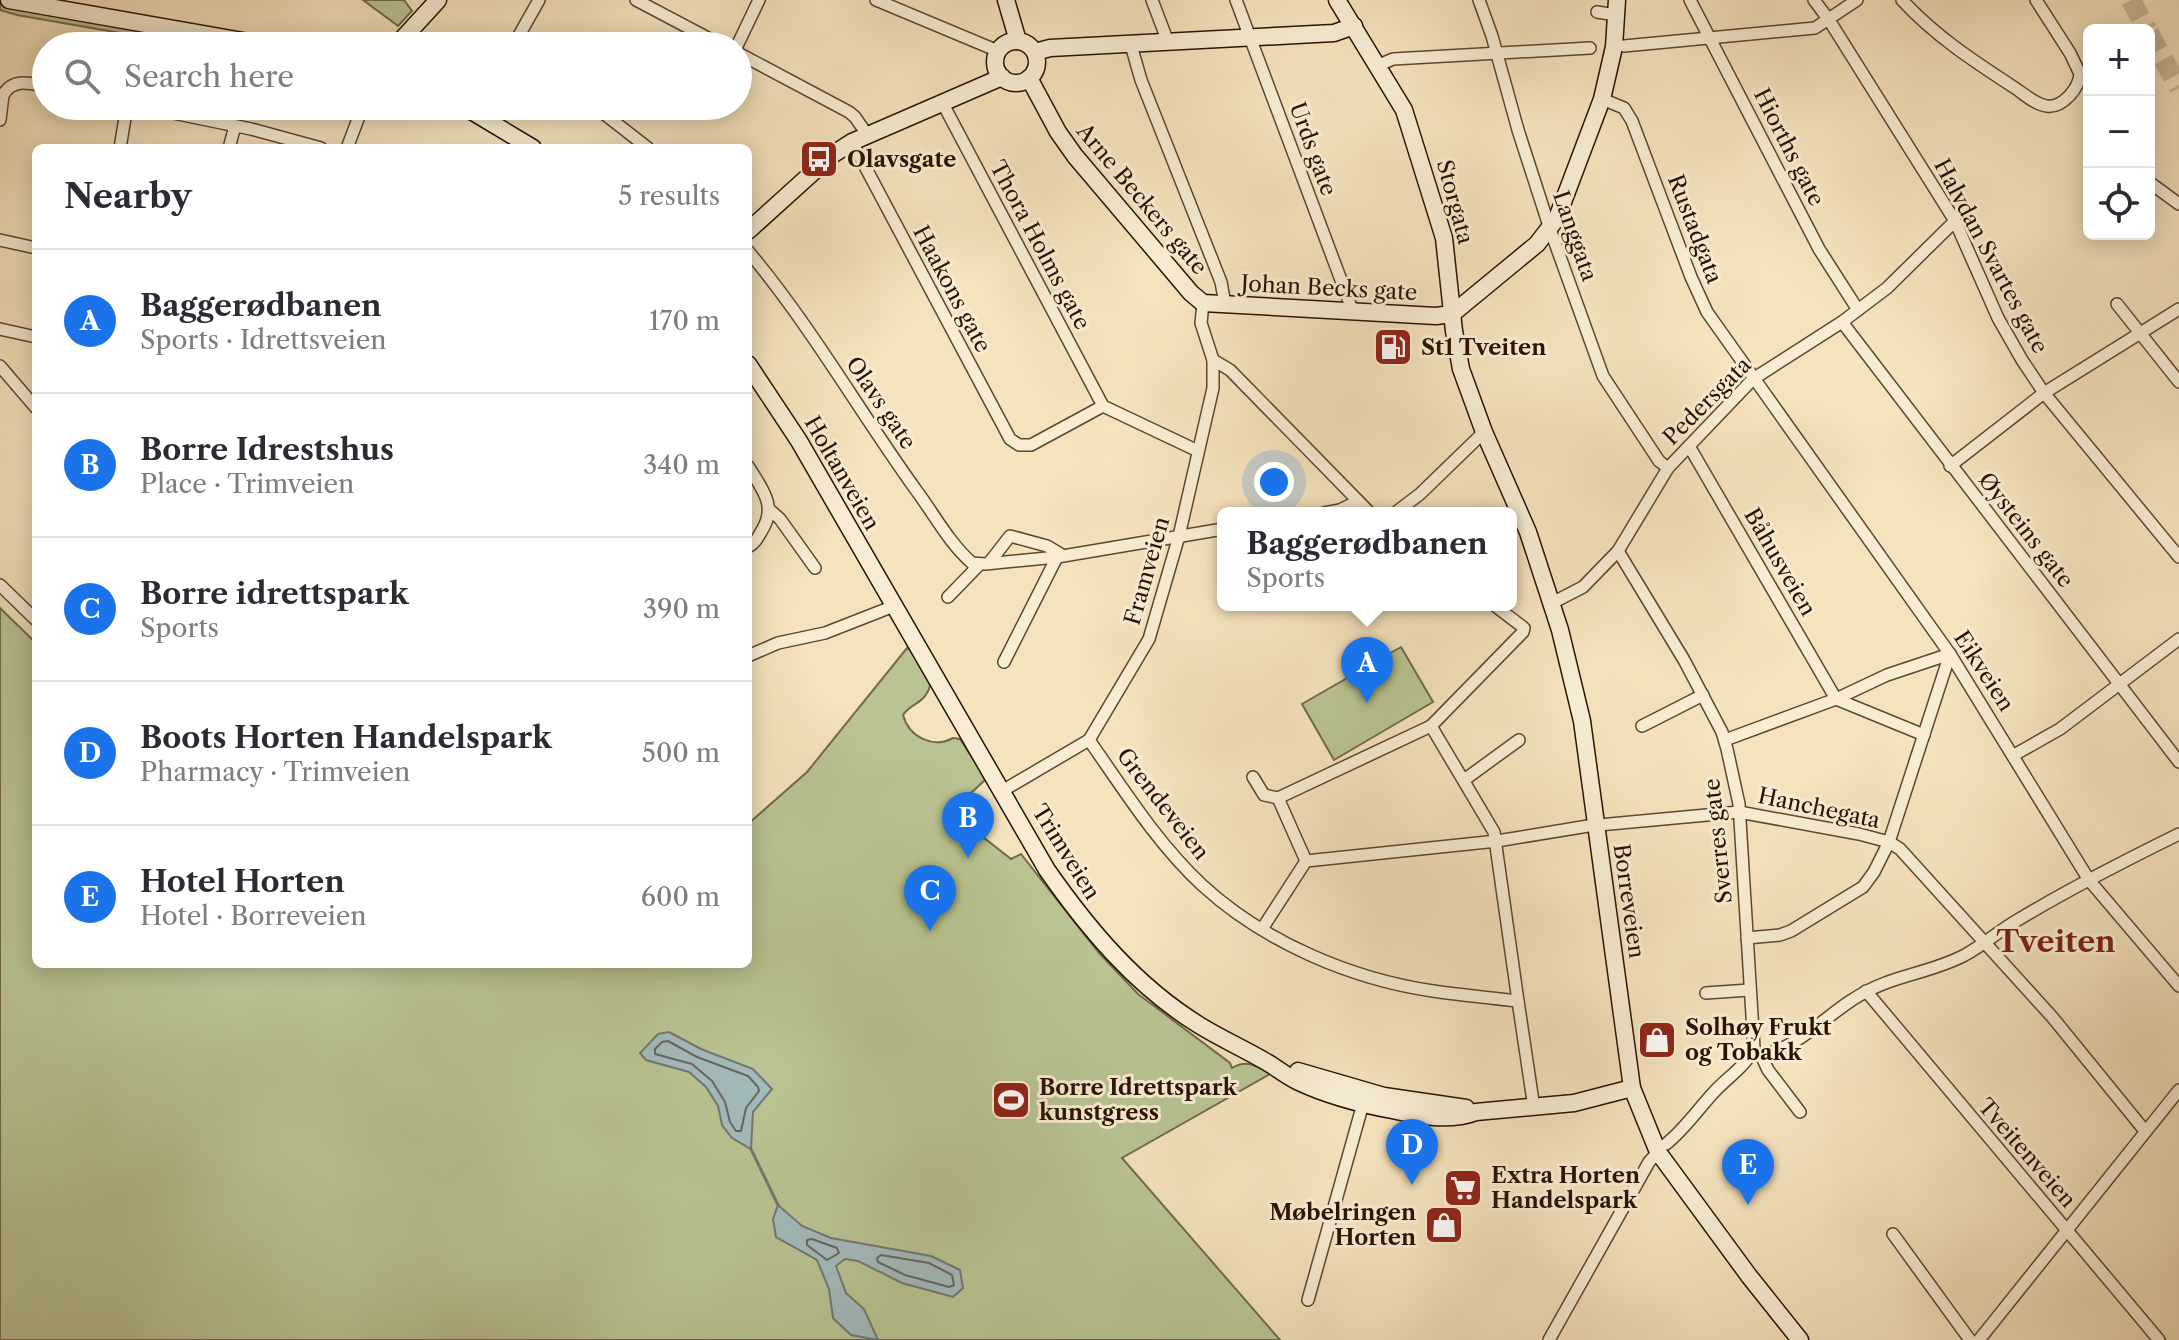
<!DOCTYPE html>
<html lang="en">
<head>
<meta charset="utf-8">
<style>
	:root { --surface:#fff; --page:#f7f7f7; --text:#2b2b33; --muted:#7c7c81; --line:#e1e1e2; --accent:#1a73e8 }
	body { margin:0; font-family:"Libre Caslon Text",serif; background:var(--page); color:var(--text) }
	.controls { position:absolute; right:24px; top:24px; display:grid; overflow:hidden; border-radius:12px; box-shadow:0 4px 20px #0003 }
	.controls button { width:72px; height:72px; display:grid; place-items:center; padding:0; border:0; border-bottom:2px solid var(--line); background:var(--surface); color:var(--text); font:40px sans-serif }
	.you { position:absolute; left:1274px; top:482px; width:28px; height:28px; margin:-20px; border:6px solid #fff; border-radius:50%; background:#1a73e8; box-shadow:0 0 0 12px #1a73e833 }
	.badge { display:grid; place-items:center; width:52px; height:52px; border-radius:50%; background:var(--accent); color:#fff; font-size:26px; font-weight:700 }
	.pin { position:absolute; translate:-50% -66px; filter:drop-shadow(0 2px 4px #0008) }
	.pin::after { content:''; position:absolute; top:42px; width:28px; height:24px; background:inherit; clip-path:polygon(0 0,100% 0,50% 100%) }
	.popup { position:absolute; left:1217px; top:507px; width:300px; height:104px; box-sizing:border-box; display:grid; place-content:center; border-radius:12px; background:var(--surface); filter:drop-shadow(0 2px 6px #0005); font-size:26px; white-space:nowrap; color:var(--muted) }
	.popup b { font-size:30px; color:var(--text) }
	.popup::after { content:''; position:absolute; left:50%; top:100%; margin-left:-16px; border:16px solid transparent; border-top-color:var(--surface) }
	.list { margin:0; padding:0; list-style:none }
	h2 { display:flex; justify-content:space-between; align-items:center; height:104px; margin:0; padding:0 32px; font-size:34px }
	h2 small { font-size:26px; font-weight:400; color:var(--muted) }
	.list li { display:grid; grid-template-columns:52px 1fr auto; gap:24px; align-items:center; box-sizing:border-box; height:144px; padding:0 32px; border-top:2px solid var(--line) }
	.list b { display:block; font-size:30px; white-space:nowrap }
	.list p { margin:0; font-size:26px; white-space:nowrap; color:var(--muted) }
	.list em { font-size:26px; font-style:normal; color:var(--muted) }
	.icon { flex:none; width:44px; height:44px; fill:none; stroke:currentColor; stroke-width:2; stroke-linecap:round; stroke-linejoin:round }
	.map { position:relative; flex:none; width:2179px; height:1340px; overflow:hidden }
	.search { position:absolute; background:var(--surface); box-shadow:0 4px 20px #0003; left:32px; top:32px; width:720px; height:88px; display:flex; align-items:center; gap:20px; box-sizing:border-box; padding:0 28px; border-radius:44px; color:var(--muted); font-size:30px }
	.panel { position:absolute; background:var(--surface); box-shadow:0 4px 20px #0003; left:32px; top:144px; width:720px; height:824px; border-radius:12px }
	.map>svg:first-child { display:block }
	.green { fill:#bac493; stroke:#726a4b; stroke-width:2 }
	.water { fill:#a3bbbd; stroke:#737773; stroke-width:2 }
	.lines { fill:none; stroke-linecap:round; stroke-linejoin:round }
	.shore { stroke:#666660; stroke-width:2 }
	.stream { stroke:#737773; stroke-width:3 }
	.highway-tunnel { stroke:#ccb998; stroke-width:20; stroke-dasharray:20 10; stroke-linecap:butt }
	.street-casing { stroke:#5d4632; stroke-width:14 }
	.secondary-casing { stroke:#2a1103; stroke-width:19 }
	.street { stroke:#f8edd4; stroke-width:11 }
	.secondary { stroke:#f8edd4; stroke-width:16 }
	.labels { text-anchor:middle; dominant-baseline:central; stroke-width:6; stroke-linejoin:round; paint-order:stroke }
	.street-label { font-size:22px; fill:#2a1103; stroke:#f8edd4 }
	.poi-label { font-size:22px; font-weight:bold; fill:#2a1103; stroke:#f8edd4; text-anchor:start }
	.district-label { font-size:30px; font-weight:bold; fill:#7a1f14; stroke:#f8edd4 }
</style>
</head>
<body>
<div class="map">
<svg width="2179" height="1340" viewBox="0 0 2179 1340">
	<rect width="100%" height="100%" fill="#f5e3bd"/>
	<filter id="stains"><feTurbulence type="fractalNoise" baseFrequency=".0025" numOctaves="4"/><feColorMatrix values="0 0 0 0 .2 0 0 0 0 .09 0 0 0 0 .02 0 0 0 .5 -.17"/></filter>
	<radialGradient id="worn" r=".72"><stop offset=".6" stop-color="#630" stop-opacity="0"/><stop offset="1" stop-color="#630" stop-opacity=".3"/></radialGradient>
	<g class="green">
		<polygon points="363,0 404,0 412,11 398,26"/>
		<polygon points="0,3 242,46 195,46 17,15 0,10"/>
		<path d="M0 608 36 643V964H748V824L807 772 907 648 911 650 929 678 930 686C924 705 912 702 903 715 909 737 933 749 953 738L960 739 986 779 956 807 969 826 1011 859 1021 854 1099 953 1138 994 1230 1063 1232 1068C1247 1059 1257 1066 1270 1074L1122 1158 1280 1340H0Z"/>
		<polygon points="1401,647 1433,702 1334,760 1302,704"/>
	</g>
	<g class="water">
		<polygon points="669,1032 701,1049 753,1069 772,1089 753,1112 751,1149 732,1138 722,1125 718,1106 706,1087 689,1072 646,1060 640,1053 658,1034"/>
		<polygon points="778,1205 802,1226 831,1238 931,1256 960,1270 963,1288 953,1297 902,1283 858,1261 845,1259 836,1266 846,1293 864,1309 878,1340 851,1335 833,1318 829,1289 817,1260 776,1237 773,1219"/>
	</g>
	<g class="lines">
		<g class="shore">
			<polygon points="668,1041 697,1057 748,1076 758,1087 759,1091 746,1108 741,1131 736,1131 730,1122 725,1102 712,1081 692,1064 655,1054 655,1049 662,1042"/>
			<polygon points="812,1239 837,1248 839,1253 827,1260 807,1245 807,1240"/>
			<polygon points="881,1255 929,1263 952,1275 954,1285 949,1287 905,1275 878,1262 877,1258"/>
		</g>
		<polyline class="stream" points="751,1149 778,1205"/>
		<g class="highway-tunnel">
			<polyline points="2131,0 2147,30"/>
			<polyline points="2149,33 2179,88"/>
		</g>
		<g class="street-casing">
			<g id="street">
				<polyline points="636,0 723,46"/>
				<polyline points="876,0 998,51"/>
				<polyline points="1152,0 1168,42"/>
				<polyline points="1236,0 1353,312"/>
				<polyline points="1479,0 1492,36 1518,130 1550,229 1603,376 1659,461 1668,468"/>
				<polyline points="1690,0 1819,249 1858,310"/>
				<polyline points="1814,0 1829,20 1955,221 1998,318 2022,360 2044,393 2179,557"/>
				<path d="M1902 0C1935 36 1975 62 2015 88 2024 94 2036 105 2047 106 2063 108 2079 88 2080 74L2070 53 2036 0"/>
				<polyline points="1597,12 1616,15"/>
				<polyline points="1131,45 1141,80 1221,282 1225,304"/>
				<polyline points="513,46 539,0"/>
				<polyline points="737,46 759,0"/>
				<polyline points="1624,46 1815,28 1857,0"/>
				<polyline points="738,53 849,112 855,117 866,133"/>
				<polyline points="1379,65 1393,59 1590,48"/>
				<path d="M3 95C13 78 29 83 46 86"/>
				<polyline points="1602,99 1624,108 1632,121 1691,277 1707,312 1950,654 2089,880 2179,986"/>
				<polyline points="942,102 1103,406"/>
				<polyline points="139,106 251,129 321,148"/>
				<polyline points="594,106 648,148"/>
				<polyline points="0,120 3,95"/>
				<polyline points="852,142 1010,439 1019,445 1031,445 1103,406 1198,451"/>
				<polyline points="120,148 127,106"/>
				<polyline points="229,148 235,126"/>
				<polyline points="347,148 363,106"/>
				<polyline points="2149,182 2179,204"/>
				<polyline points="0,240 36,248"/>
				<path d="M748 251C811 326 859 411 916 490 934 514 949 543 972 563L985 564 1057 557 1223 529"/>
				<polyline points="2117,304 2179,382"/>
				<polyline points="1842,322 2179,762"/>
				<polyline points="0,329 36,337"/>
				<polyline points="1213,360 1230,370 1370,513"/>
				<polyline points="0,366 36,408"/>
				<polyline points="1689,446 1836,699 1924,735"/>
				<path d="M748 466C762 489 778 506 761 532 757 539 755 543 748 547"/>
				<polyline points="1950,466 2044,393 2179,309"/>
				<polyline points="771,511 780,519 815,568"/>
				<polyline points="1324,513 1340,510 1358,501"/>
				<polyline points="1395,513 1420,494 1484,432"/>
				<path d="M1618 551 1684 660 1722 732 1727 749 1739 804 1754 1048C1746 1066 1728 1077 1715 1091 1698 1109 1685 1129 1666 1144"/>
				<polyline points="989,563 1010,536 1047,546 1062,555"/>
				<polyline points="0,585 36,620"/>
				<polyline points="948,597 980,564"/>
				<polyline points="1552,603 1583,587 1618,551 1668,468 1753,379 1842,322 1887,288 1955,221"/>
				<polyline points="748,656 778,643 825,633 894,606"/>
				<polyline points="1004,662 1057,557"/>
				<polyline points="1431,726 1494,832 1518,1001"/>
				<polyline points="1642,726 1703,695"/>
				<path d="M1089 740C1124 790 1157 843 1202 885 1264 942 1351 979 1433 991 1461 995 1490 998 1518 1001L1534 1108"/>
				<polyline points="1725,740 1836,699 1887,675 1950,654"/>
				<polyline points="2014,755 2060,729 2179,639"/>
				<polyline points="1253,777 1264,795 1278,798"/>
				<polyline points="1464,780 1519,740"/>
				<polyline points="1002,791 1089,740 1149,639 1179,536 1213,388 1213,360 1201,323 1203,303"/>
				<polyline points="1278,798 1431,726 1523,632 1524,628 1494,605"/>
				<polyline points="1278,798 1306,861"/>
				<polyline points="1306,861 1497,841 1588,826 1739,812 1859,834 1889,842 1900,849 2053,1018 2145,1131"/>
				<polyline points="1262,929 1306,861"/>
				<polyline points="1747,938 1780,935 1791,931 1863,887 1874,872 1889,842 1950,654"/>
				<polyline points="1866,991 2159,1340"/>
				<polyline points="1706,993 1749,990"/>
				<path d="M1752 1054C1785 1059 1825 1017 1852 1000 1891 974 1927 975 1965 955 1983 945 1999 931 2016 921 2069 889 2124 861 2179 834"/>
				<polyline points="1761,1055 1768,1070 1800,1112"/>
				<polyline points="1893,1234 1970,1340"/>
				<polyline points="1308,1300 1364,1100"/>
				<polyline points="1549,1340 1649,1162 1658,1152"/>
				<polyline points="1979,1340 2179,1090"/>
			</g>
		</g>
		<g class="secondary-casing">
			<g id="secondary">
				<polyline points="9,0 271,46"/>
				<polyline points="1006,0 1018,41"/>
				<polyline points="1337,0 1404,110 1444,238 1454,331 1461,369 1484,432 1528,532 1560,630 1582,721 1632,1088 1658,1152 1749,1276 1800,1340"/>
				<circle cx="1016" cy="62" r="21"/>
				<polyline points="396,46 438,0"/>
				<polyline points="1035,52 1050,48 1334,33 1354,26"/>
				<polyline points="1029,78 1058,132 1075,156 1191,293 1203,303 1436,316 1452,314 1537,244 1557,218 1602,99 1614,47 1617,0"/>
				<polyline points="463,106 533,148"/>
				<polyline points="748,231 832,155 852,142 1002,77"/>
				<path d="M748 364 799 441 1047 870C1089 930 1136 986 1199 1025 1220 1038 1242 1048 1263 1060 1276 1067 1286 1076 1299 1082 1329 1096 1360 1104 1392 1110 1419 1116 1449 1122 1476 1112L1574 1103 1632 1088"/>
				<polyline points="1298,1071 1384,1096 1466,1108"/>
			</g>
		</g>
		<use href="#street" class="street"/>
		<use href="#secondary" class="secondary"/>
	</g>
	<defs>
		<g id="bus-square" transform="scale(2)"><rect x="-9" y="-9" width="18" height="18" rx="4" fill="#8f2418" stroke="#f8edd4"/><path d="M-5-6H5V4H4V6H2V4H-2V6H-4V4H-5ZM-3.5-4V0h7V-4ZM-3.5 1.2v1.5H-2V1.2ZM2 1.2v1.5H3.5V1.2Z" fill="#fff"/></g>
		<g id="fuel-square" transform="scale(2)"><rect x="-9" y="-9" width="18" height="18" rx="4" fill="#8f2418" stroke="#f8edd4"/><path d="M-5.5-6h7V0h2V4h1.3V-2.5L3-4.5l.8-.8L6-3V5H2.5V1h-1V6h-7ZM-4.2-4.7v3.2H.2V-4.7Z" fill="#fff"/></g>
		<g id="shop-square" transform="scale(2)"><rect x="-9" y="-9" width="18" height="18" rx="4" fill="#8f2418" stroke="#f8edd4"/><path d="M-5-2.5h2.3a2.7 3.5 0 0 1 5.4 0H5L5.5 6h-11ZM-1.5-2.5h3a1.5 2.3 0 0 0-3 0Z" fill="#fff"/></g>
		<g id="stadium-square" transform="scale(2)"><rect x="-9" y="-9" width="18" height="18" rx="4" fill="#8f2418" stroke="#f8edd4"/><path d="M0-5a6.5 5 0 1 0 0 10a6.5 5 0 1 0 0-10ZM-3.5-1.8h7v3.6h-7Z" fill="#fff"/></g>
		<g id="supermarket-square" transform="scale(2)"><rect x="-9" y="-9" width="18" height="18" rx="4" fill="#8f2418" stroke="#f8edd4"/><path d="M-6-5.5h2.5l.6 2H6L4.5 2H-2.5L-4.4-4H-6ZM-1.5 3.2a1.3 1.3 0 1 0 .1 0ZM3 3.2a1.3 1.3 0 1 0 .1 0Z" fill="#fff"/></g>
	</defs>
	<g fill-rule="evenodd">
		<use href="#bus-square" x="819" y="159"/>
		<use href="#fuel-square" x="1393" y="347"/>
		<use href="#shop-square" x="1657" y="1040"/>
		<use href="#stadium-square" x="1011" y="1100"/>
		<use href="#supermarket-square" x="1463" y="1188"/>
		<use href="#shop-square" x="1444" y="1225"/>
	</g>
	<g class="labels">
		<g class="street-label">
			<text transform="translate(1789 147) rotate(63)">Hiorths gate</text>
			<text transform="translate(1313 149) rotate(70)">Urds gate</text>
			<text transform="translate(1142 199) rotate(50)">Arne Beckers gate</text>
			<text transform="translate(1455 202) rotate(75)">Storgata</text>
			<text transform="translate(1695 229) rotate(69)">Rustadgata</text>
			<text transform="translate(1575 236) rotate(71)">Langgata</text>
			<text transform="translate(1040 245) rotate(62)">Thora Holms gate</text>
			<text transform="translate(1991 256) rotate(62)">Halvdan Svartes gate</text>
			<text transform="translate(1329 288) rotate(3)">Johan Becks gate</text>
			<text transform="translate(952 289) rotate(62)">Haakons gate</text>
			<text transform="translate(1707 401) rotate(-45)">Pedersgata</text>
			<text transform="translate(881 403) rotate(56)">Olavs gate</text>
			<text transform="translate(842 473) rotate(60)">Holtanveien</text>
			<text transform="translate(2026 530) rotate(52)">Øysteins gate</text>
			<text transform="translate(1780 562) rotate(60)">Båhusveien</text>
			<text transform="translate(1147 571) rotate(-74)">Framveien</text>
			<text transform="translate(1984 671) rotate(57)">Eikveien</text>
			<text transform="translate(1163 804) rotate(52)">Grendeveien</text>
			<text transform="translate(1819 808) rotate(12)">Hanchegata</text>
			<text transform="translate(1718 841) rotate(-96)">Sverres gate</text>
			<text transform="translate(1066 852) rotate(58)">Trimveien</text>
			<text transform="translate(1629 901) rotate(82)">Borreveien</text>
			<text transform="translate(2027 1153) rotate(49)">Tveitenveien</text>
		</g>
		<g class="poi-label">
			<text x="847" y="159">Olavsgate</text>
			<text x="1421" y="347">St1 Tveiten</text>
			<text x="1685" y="1027">Solhøy Frukt<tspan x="1685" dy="25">og Tobakk</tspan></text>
			<text x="1039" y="1087">Borre Idrettspark<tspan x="1039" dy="25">kunstgress</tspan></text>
			<text x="1491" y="1175">Extra Horten<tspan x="1491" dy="25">Handelspark</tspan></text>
			<text x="1416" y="1212" text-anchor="end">Møbelringen<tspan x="1416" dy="25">Horten</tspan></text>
		</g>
		<g class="district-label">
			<text x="2056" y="941">Tveiten</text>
		</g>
	</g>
	<rect width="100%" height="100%" filter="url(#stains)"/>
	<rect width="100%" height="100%" fill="url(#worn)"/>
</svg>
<div class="controls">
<button>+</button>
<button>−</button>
<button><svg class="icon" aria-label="locate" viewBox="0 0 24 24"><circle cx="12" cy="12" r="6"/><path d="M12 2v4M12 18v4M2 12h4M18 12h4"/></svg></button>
</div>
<div class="you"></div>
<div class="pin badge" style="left:1367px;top:703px">A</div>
<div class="popup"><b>Baggerødbanen</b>Sports</div>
<div class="pin badge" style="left:968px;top:858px">B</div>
<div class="pin badge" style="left:930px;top:931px">C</div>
<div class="pin badge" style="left:1412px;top:1185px">D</div>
<div class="pin badge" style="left:1748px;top:1205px">E</div>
<div class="search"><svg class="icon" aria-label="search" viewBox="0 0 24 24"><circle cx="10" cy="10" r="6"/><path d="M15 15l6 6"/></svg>Search here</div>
<section class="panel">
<h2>Nearby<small>5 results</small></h2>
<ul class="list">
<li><span class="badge">A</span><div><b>Baggerødbanen</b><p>Sports · Idrettsveien</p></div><em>170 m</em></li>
<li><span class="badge">B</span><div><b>Borre Idrestshus</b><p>Place · Trimveien</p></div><em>340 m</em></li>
<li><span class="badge">C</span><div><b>Borre idrettspark</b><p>Sports</p></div><em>390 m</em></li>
<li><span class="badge">D</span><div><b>Boots Horten Handelspark</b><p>Pharmacy · Trimveien</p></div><em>500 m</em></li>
<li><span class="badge">E</span><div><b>Hotel Horten</b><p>Hotel · Borreveien</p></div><em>600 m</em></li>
</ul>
</section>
</div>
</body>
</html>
